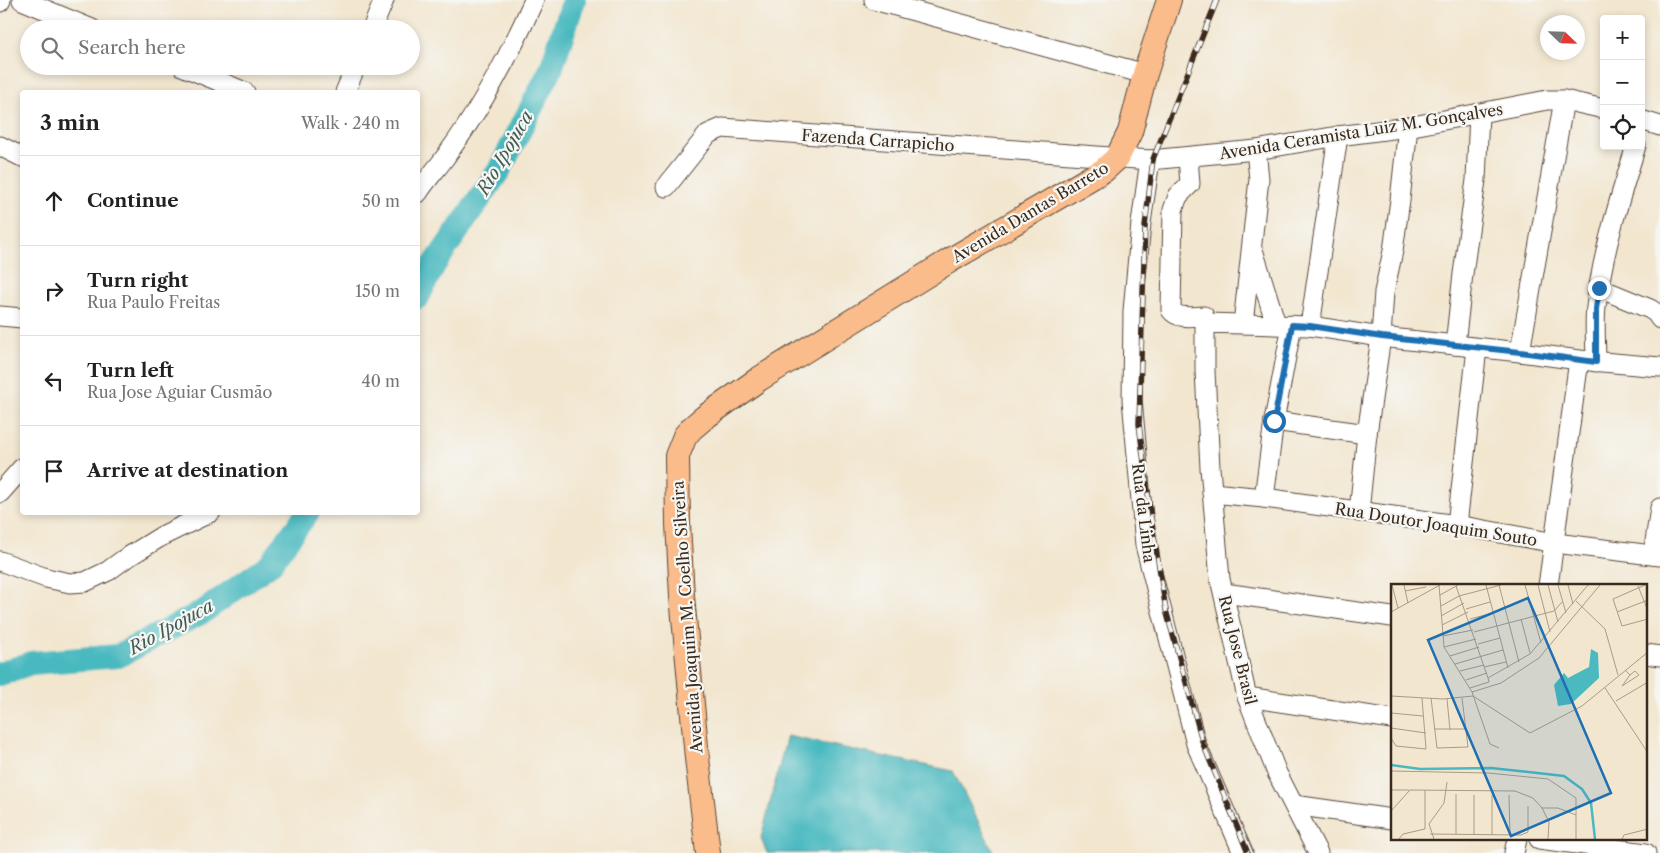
<!DOCTYPE html>
<html lang="en">
<head>
<meta charset="utf-8">
<style>
	:root { --surface:#fff; --page:#f6f6f6; --text:#222; --muted:#767676; --line:#e0e0e0 }
	body { margin:0; font-family:"Libre Caslon Text",serif; background:var(--page); color:var(--text) }
	.controls { position:absolute; right:15px; top:15px; display:grid; overflow:hidden; border-radius:5px; box-shadow:0 2px 8px #0003 }
	.controls button { width:45px; height:45px; display:grid; place-items:center; padding:0; border:0; border-bottom:1px solid var(--line); background:var(--surface); color:var(--text); font:25px sans-serif }
	.compass { position:absolute; left:1540px; top:15px; width:45px; height:45px; border-radius:50%; background:var(--surface); box-shadow:0 2px 8px #0003; rotate:113deg }
	.stop { position:absolute; width:15px; height:15px; margin:-11px; border:4px solid #1f6fb2; border-radius:50%; background:#fff }
	.stop.end { background:#1f6fb2; border-color:#fff; box-shadow:0 1px 5px #0008 }
	.list { margin:0; padding:0; list-style:none }
	h2 { display:flex; justify-content:space-between; align-items:center; height:65px; margin:0; padding:0 20px; font-size:21px }
	h2 small { font-size:16px; font-weight:400; color:var(--muted) }
	.list li { display:grid; grid-template-columns:32px 1fr auto; gap:15px; align-items:center; box-sizing:border-box; height:90px; padding:0 20px; border-top:1px solid var(--line) }
	.list b { display:block; font-size:19px; white-space:nowrap }
	.list p { margin:0; font-size:16px; white-space:nowrap; color:var(--muted) }
	.list em { font-size:16px; font-style:normal; color:var(--muted) }
	.icon { flex:none; width:28px; height:28px; fill:none; stroke:currentColor; stroke-width:2; stroke-linecap:round; stroke-linejoin:round }
	.map { position:relative; flex:none; width:1660px; height:853px; overflow:hidden }
	.search { position:absolute; background:var(--surface); box-shadow:0 2px 8px #0003; left:20px; top:20px; width:400px; height:55px; display:flex; align-items:center; gap:12px; box-sizing:border-box; padding:0 18px; border-radius:28px; color:var(--muted); font-size:19px }
	.panel { position:absolute; background:var(--surface); box-shadow:0 2px 8px #0003; left:20px; top:90px; width:400px; height:425px; border-radius:5px }
	.map>svg:first-child { display:block }
	.water { fill:#4ab9c0; stroke:#42726f }
	.lines { fill:none; stroke-linecap:round; stroke-linejoin:round }
	.river { stroke:#4ab9c0; stroke-width:24 }
	.minor-casing { stroke:#564639; stroke-width:21 }
	.major-casing { stroke:#564639; stroke-width:26 }
	.minor { stroke:#fff; stroke-width:19 }
	.major { stroke:#fabc8b; stroke-width:24 }
	.rail-casing { stroke:#3b2a1e; stroke-width:5.5 }
	.rail { stroke:#f6f6f2; stroke-width:4; stroke-dasharray:11; stroke-linecap:butt }
	.route { stroke:#1f6fb2; stroke-width:6 }
	.labels { text-anchor:middle; dominant-baseline:central; stroke-width:4.5; stroke-linejoin:round; paint-order:stroke }
	.street-label { font-size:16px; fill:#3b2a1e; stroke:#f6f6f2 }
	.water-label { font-size:18px; font-style:italic; fill:#405c57; stroke:#f6f6f2 }
	.inset-river { fill:none; stroke:#4ab9c0; stroke-width:2.5 }
	.inset-road { fill:none; stroke:#a99b88; stroke-width:1 }
	.view { fill:#1f6fb2; fill-opacity:0.15; stroke:#1f6fb2; stroke-width:2.5 }
	.inset-edge { fill:none; stroke:#3b2a1e; stroke-width:2.5 }
</style>
</head>
<body>
<div class="map">
<svg width="1660" height="853" viewBox="0 0 1660 853">
	<rect width="100%" height="100%" fill="#f6f6f2"/>
	<filter id="ink" filterUnits="userSpaceOnUse"><feTurbulence type="fractalNoise" baseFrequency=".02" numOctaves="2"/><feDisplacementMap in="SourceGraphic" scale="10" xChannelSelector="R" yChannelSelector="G"/><feConvolveMatrix kernelMatrix="1 2 1 2 8 2 1 2 1" color-interpolation-filters="sRGB"/></filter>
	<filter id="wash" filterUnits="userSpaceOnUse"><feTurbulence type="fractalNoise" baseFrequency=".0096" numOctaves="4" result="noise"/><feDisplacementMap in="SourceGraphic" scale="20" xChannelSelector="R" yChannelSelector="G"/><feGaussianBlur stdDeviation="1.12" result="paint"/><feColorMatrix in="noise" values="0 0 0 0 0 0 0 0 0 0 0 0 0 0 0 0 0 1.4 0 .05"/><feComposite in="paint" operator="in"/></filter>
	<g filter="url(#wash)">
		<rect width="100%" height="100%" fill="#f2e6cf"/>
		<polygon class="water" points="787,736 953,771 994,853 767,853 761,838"/>
		<g class="lines">
			<g class="river">
				<polyline points="418,297 434,265 500,169 551,69 574,0"/>
				<polyline points="0,674 31,663 118,656 204,611 270,564 308,512"/>
			</g>
		</g>
	</g>
	<g filter="url(#ink)">
		<g class="lines">
			<g class="minor-casing">
				<g id="minor">
					<polyline points="22,0 92,29"/>
					<polyline points="874,0 1145,74"/>
					<polyline points="0,2 1,0"/>
					<polyline points="372,29 384,0"/>
					<polyline points="182,66 245,92"/>
					<polyline points="345,92 356,66"/>
					<polyline points="1641,120 1660,126"/>
					<polyline points="0,146 22,157"/>
					<path d="M1188 157 1190 184 1178 196 1173 210 1171 310C1178 320 1194 316 1204 316L1205 323"/>
					<polyline points="1150,160 1141,223 1133,311 1132,399 1145,545 1196,744 1243,853"/>
					<polyline points="666,187 708,134 722,128 1150,160 1256,150 1338,136 1408,127 1547,100 1564,100 1604,109"/>
					<path d="M418 193C426 180 437 169 446 156 481 108 510 55 534 0"/>
					<polyline points="1254,253 1276,324"/>
					<polyline points="1599,288 1650,309 1656,313 1660,319"/>
					<polyline points="0,316 22,318"/>
					<polyline points="1243,324 1259,179 1256,150"/>
					<polyline points="1310,326 1338,136"/>
					<polyline points="1455,345 1463,274 1476,180 1479,114"/>
					<polyline points="1520,352 1564,100"/>
					<path d="M1596 362C1596 344 1594 325 1596 307 1602 255 1620 197 1636 146"/>
					<polyline points="1274,421 1367,434"/>
					<polyline points="0,493 22,468"/>
					<polyline points="1212,493 1264,498 1457,525 1555,543 1660,556"/>
					<polyline points="1264,498 1274,421 1292,325"/>
					<polyline points="1359,512 1367,434 1381,337 1384,292 1393,251 1400,200 1408,127"/>
					<polyline points="1457,525 1477,348"/>
					<polyline points="1653,555 1660,508"/>
					<polyline points="0,561 46,578 70,583 85,582 108,571 123,560 162,536 211,512"/>
					<polyline points="1548,586 1579,360"/>
					<polyline points="1224,593 1392,617"/>
					<polyline points="1646,654 1660,656"/>
					<polyline points="1247,697 1392,719"/>
					<polyline points="1294,805 1392,819"/>
					<polyline points="1539,839 1646,853"/>
					<polyline points="1318,853 1277,773 1247,697 1220,579 1210,468 1205,371 1205,323 1310,326 1381,337 1520,352 1579,360 1660,367"/>
					<polyline points="1514,853 1517,839"/>
				</g>
			</g>
			<g class="major-casing">
				<polyline id="major" points="708,853 697,758 682,596 678,524 677,456 685,436 692,428 705,417 759,379 949,261 1104,170 1117,158 1130,132 1145,74 1169,0"/>
			</g>
			<use href="#minor" class="minor"/>
			<use href="#major" class="major"/>
			<g class="rail-casing">
				<polyline id="rail" points="1217,0 1153,159 1145,227 1139,424 1151,517 1166,610 1203,744 1248,853"/>
			</g>
			<use href="#rail" class="rail"/>
		</g>
	</g>
	<g class="lines" filter="url(#ink)">
		<polyline class="route" points="1274,421 1292,325 1310,326 1382,337 1520,352 1596,362 1596,309 1599,288"/>
	</g>
	<g class="labels">
		<g class="street-label">
			<text transform="translate(1361 131) rotate(-9)">Avenida Ceramista Luiz M. Gonçalves</text>
			<text transform="translate(878 140) rotate(4)">Fazenda Carrapicho</text>
			<text transform="translate(1030 212) rotate(-31)">Avenida Dantas Barreto</text>
			<text transform="translate(1144 513) rotate(83)">Rua da Linha</text>
			<text transform="translate(1436 524) rotate(9)">Rua Doutor Joaquim Souto</text>
			<text transform="translate(687 617) rotate(-94)">Avenida Joaquim M. Coelho Silveira</text>
			<text transform="translate(1238 650) rotate(76)">Rua Jose Brasil</text>
		</g>
		<g class="water-label">
			<text transform="translate(505 153) rotate(-60)">Rio Ipojuca</text>
			<text transform="translate(171 627) rotate(-29)">Rio Ipojuca</text>
		</g>
	</g>
	<g transform="translate(1391 584)">
		<rect width="256" height="256" fill="#f2e6cf"/>
		<path d="M200 65 207 69 208 94 180 120 167 122 163 101 173 89 177 94 198 83Z" fill="#4ab9c0"/>
		<path class="inset-river" d="M0 181 29 185 100 184 173 192 191 205 200 219 204 255"/>
		<path class="inset-road" d="M1 1 7 24M13 1 17 19M48 1 53 63 81 108 99 160 108 164M95 1 117 84M108 1 128 78M134 1 150 59M147 1 159 48M157 1 167 38M167 1 175 29M177 1 182 20M254 1 222 15 231 42 257 35M65 2 97 94 139 70 197 1M247 2 257 27M14 7 35 3M49 11 67 1M185 17 214 45 227 91M50 22 68 12 110 1M75 25 99 18M0 28 49 1M226 28 257 16M50 32 73 19M79 35 102 29M130 35 139 69M51 41 77 28M83 48 163 27 171 18M52 52 82 46M87 60 109 54M53 63 85 55M59 72 88 63M64 80 112 66M93 83 115 78M234 86 239 91 231 102 248 91 244 87 239 91M69 87 93 81M75 96 96 89M79 104 98 98 97 94M214 104 257 169M81 108 110 99 148 74 209 1M0 112 52 115 82 112 139 149 191 122 257 68M40 114 46 164 77 163 71 114M56 115 59 146M225 117 257 98M0 129 32 132M0 144 35 149M43 145H76M0 154 5 162 35 165 31 114M0 187 97 189 157 195 185 214V255M0 206H18M83 211V251M101 211V251M118 211 119 252M151 224H167L185 231M0 227 19 206 124 207 142 214 151 224 158 238 157 255M34 245V206M39 250 130 251 137 248V222M65 250V210M8 255 12 250 34 245M43 255 38 240 53 219 56 198M231 255 233 251 257 245"/>
		<path class="view" d="M137 14 220 209 120 252 37 56Z"/>
		<rect width="256" height="256" class="inset-edge"/>
	</g>
</svg>
<div class="controls">
<button>+</button>
<button>−</button>
<button><svg class="icon" aria-label="locate" viewBox="0 0 24 24"><circle cx="12" cy="12" r="6"/><path d="M12 2v4M12 18v4M2 12h4M18 12h4"/></svg></button>
</div>
<svg class="compass" viewBox="-18 -18 36 36"><path d="M0-13l5 13h-10z" fill="#e53935"/><path d="M0 13l5-13h-10z" fill="#767676"/></svg>
<div class="stop" style="left:1274px;top:421px"></div>
<div class="stop end" style="left:1599px;top:288px"></div>
<div class="search"><svg class="icon" aria-label="search" viewBox="0 0 24 24"><circle cx="10" cy="10" r="6"/><path d="M15 15l6 6"/></svg>Search here</div>
<section class="panel">
<h2>3 min<small>Walk · 240 m</small></h2>
<ul class="list">
<li><svg class="icon" aria-label="ahead" viewBox="0 0 24 24"><path d="M12 20V5M6 11l6-6 6 6"/></svg><div><b>Continue</b></div><em>50 m</em></li>
<li><svg class="icon" aria-label="right" viewBox="0 0 24 24"><path d="M7 20v-9h11M14 6l5 5-5 5"/></svg><div><b>Turn right</b><p>Rua Paulo Freitas</p></div><em>150 m</em></li>
<li><svg class="icon" aria-label="left" viewBox="0 0 24 24"><path d="M17 20v-9H6M10 6l-5 5 5 5"/></svg><div><b>Turn left</b><p>Rua Jose Aguiar Cusmão</p></div><em>40 m</em></li>
<li><svg class="icon" aria-label="arrive" viewBox="0 0 24 24"><path d="M6 21V4h12l-3 4 3 4H6"/></svg><div><b>Arrive at destination</b></div></li>
</ul>
</section>
</div>
</body>
</html>
